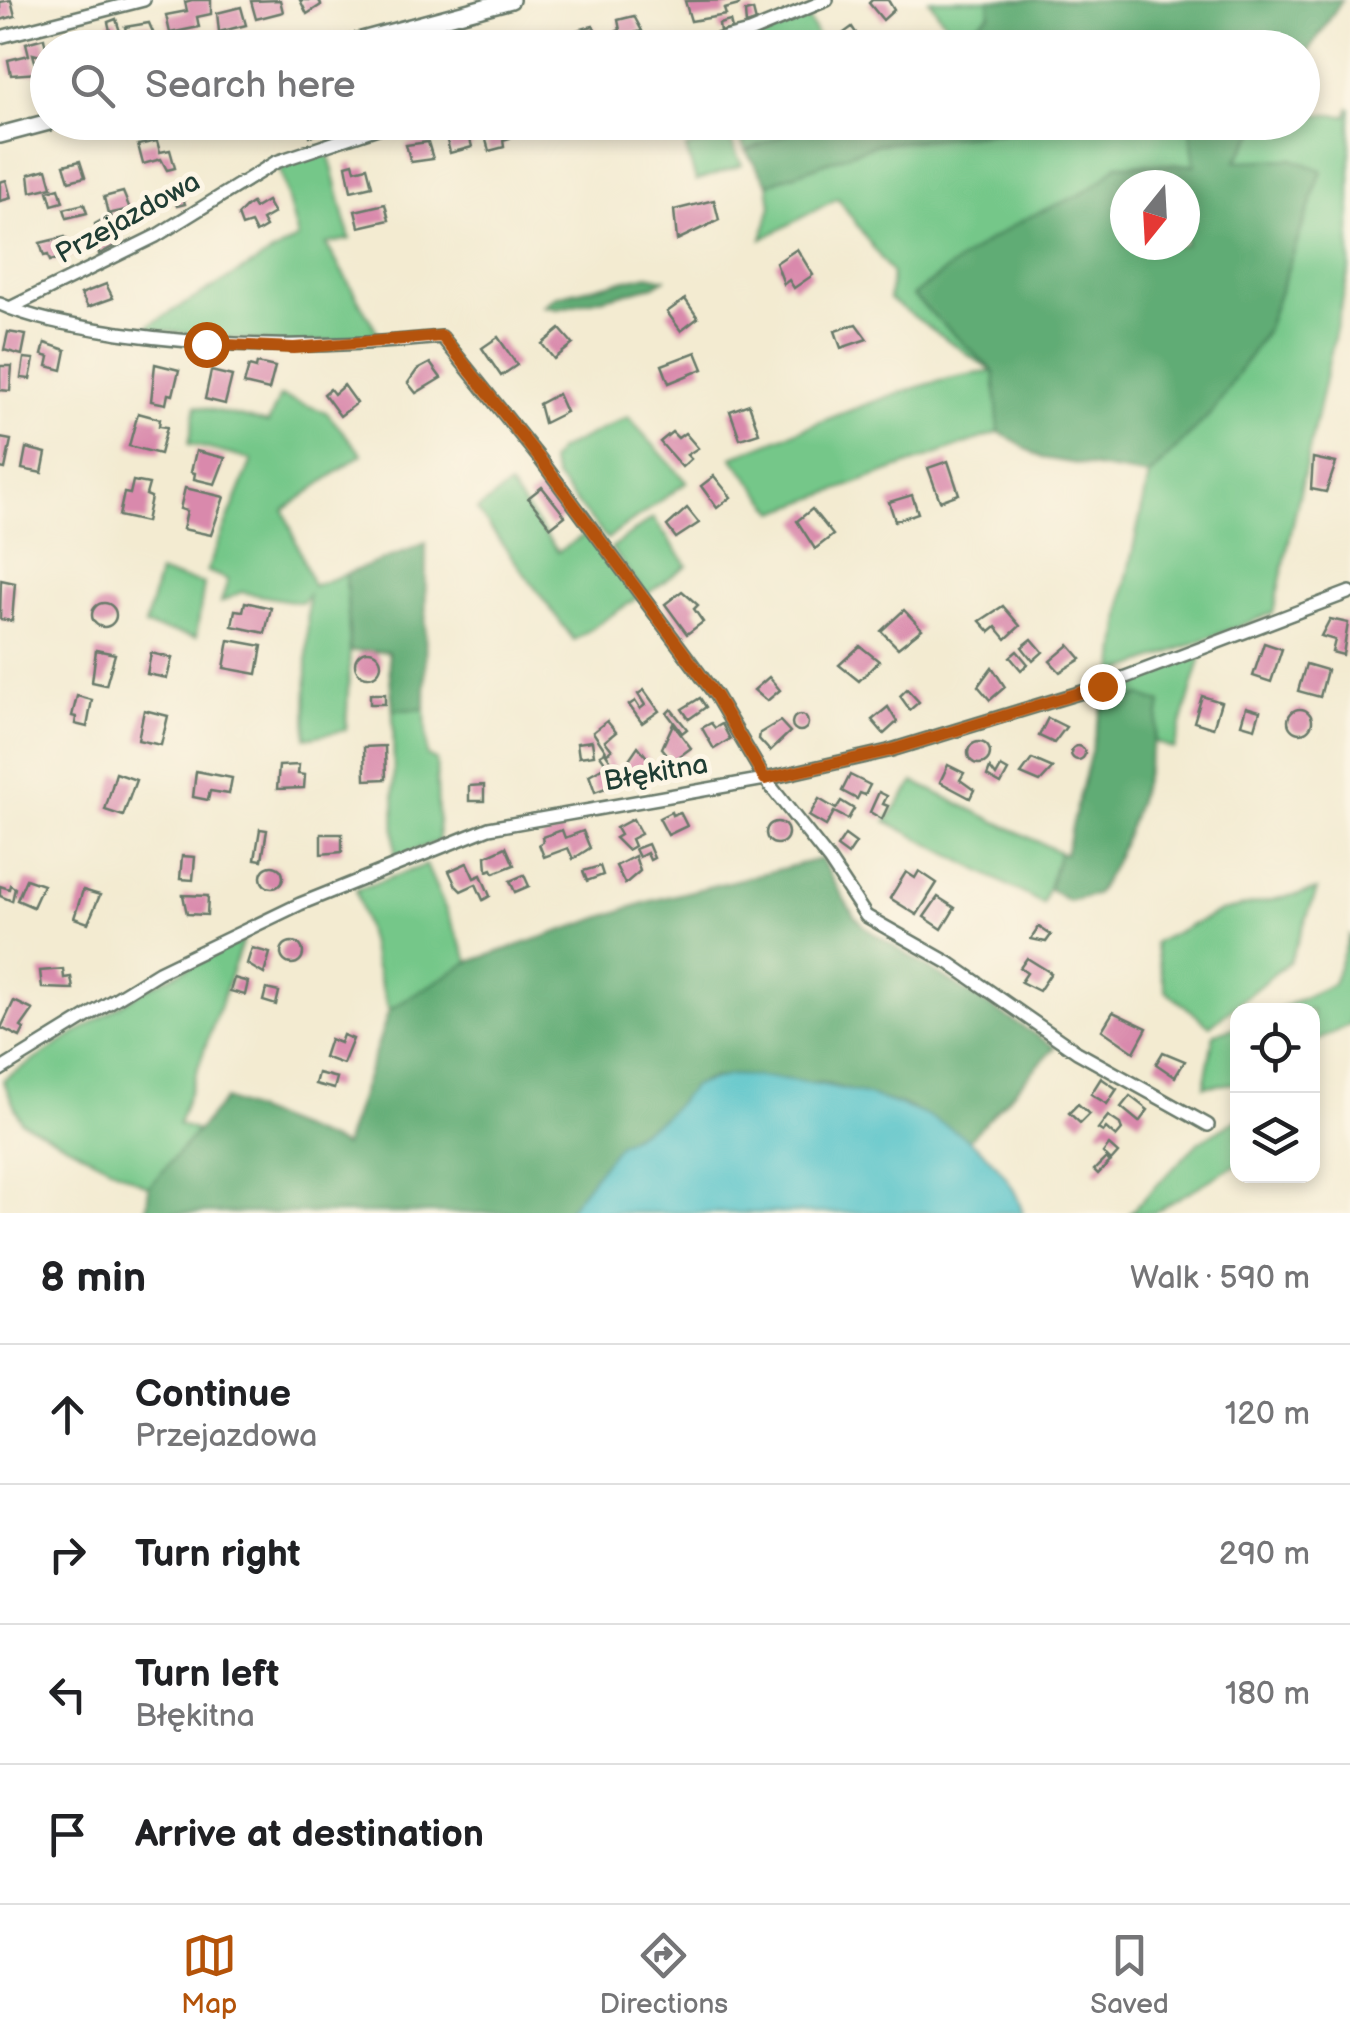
<!DOCTYPE html>
<html lang="en">
<head>
<meta charset="utf-8">
<style>
	:root { --surface:#fff; --page:#f6f6f6; --text:#202124; --muted:#757577; --line:#e0e0e0; --accent:#b45309 }
	body { margin:0; font-family:"Balsamiq Sans",sans-serif; background:var(--page); color:var(--text) }
	.controls { position:absolute; right:30px; bottom:30px; display:grid; overflow:hidden; border-radius:20px; box-shadow:0 5px 15px #0003 }
	.controls button { width:90px; height:90px; display:grid; place-items:center; padding:0; border:0; border-bottom:2px solid var(--line); background:var(--surface); color:var(--text); font:50px sans-serif }
	.compass { position:absolute; left:1110px; top:170px; width:90px; height:90px; border-radius:50%; background:var(--surface); box-shadow:0 5px 15px #0003; rotate:198deg }
	.stop { position:absolute; width:30px; height:30px; margin:-22px; border:8px solid #b45309; border-radius:50%; background:#fff }
	.stop.end { background:#b45309; border-color:#fff; box-shadow:0 2px 10px #0008 }
	.list { margin:0; padding:0; list-style:none }
	h2 { display:flex; justify-content:space-between; align-items:center; height:130px; margin:0; padding:0 40px; font-size:42px }
	h2 small { font-size:32px; font-weight:400; color:var(--muted) }
	.list li { display:grid; grid-template-columns:65px 1fr auto; gap:30px; align-items:center; box-sizing:border-box; height:140px; padding:0 40px; border-top:2px solid var(--line) }
	.list b { display:block; font-size:38px; white-space:nowrap }
	.list p { margin:0; font-size:32px; white-space:nowrap; color:var(--muted) }
	.list em { font-size:32px; font-style:normal; color:var(--muted) }
	.icon { flex:none; width:55px; height:55px; fill:none; stroke:currentColor; stroke-width:2; stroke-linecap:round; stroke-linejoin:round }
	.map { position:relative; flex:none; width:1350px; height:1213px; overflow:hidden }
	.search { position:absolute; background:var(--surface); box-shadow:0 5px 15px #0003; left:30px; right:30px; top:30px; height:110px; display:flex; align-items:center; gap:25px; box-sizing:border-box; padding:0 35px; border-radius:55px; color:var(--muted); font-size:38px }
	.sheet { height:690px; background:var(--surface) }
	nav { display:flex; justify-content:space-around; align-items:center; box-sizing:border-box; height:140px; border-top:2px solid var(--line); background:var(--surface); font-size:28px; color:var(--muted) }
	nav a { display:grid; justify-items:center; gap:5px }
	nav .on { color:var(--accent) }
	.map>svg:first-child { display:block }
	.green { fill:#75c789; stroke:#4a825e; stroke-width:2.5 }
	.forest { fill:#60ac75; stroke:#407454; stroke-width:2.5; fill-rule:evenodd }
	.water { fill:#55c3c9; stroke:#3a807e; stroke-width:2.5 }
	.building { fill:#d989ac }
	.lines { fill:none; stroke-linecap:round; stroke-linejoin:round }
	.street-casing { stroke:#697a6b; stroke-width:16 }
	.secondary-casing { stroke:#697a6b; stroke-width:20 }
	.street { stroke:#fff; stroke-width:11 }
	.secondary { stroke:#fff; stroke-width:15 }
	.route { stroke:#b45309; stroke-width:12 }
	.labels { text-anchor:middle; dominant-baseline:central; stroke-width:10; stroke-linejoin:round; paint-order:stroke }
	.street-label { font-size:28px; fill:#1f3d34; stroke:#fcf5e5 }
</style>
</head>
<body>
<div class="map">
<svg width="1350" height="1213" viewBox="0 0 1350 1213">
	<rect width="100%" height="100%" fill="#fcf5e5"/>
	<filter id="ink" filterUnits="userSpaceOnUse"><feTurbulence type="fractalNoise" baseFrequency=".01" numOctaves="2"/><feDisplacementMap in="SourceGraphic" scale="20" xChannelSelector="R" yChannelSelector="G"/><feConvolveMatrix kernelMatrix="1 2 1 2 8 2 1 2 1" color-interpolation-filters="sRGB"/></filter>
	<filter id="wash" filterUnits="userSpaceOnUse"><feTurbulence type="fractalNoise" baseFrequency=".0048" numOctaves="4" result="noise"/><feDisplacementMap in="SourceGraphic" scale="40" xChannelSelector="R" yChannelSelector="G"/><feGaussianBlur stdDeviation="2.25" result="paint"/><feColorMatrix in="noise" values="0 0 0 0 0 0 0 0 0 0 0 0 0 0 0 0 0 1.4 0 .05"/><feComposite in="paint" operator="in"/></filter>
	<g filter="url(#wash)">
		<rect width="100%" height="100%" fill="#f3ebd1"/>
		<g class="green">
			<polygon points="929,0 989,0 990,14 957,39"/>
			<polygon points="807,16 823,47 716,48"/>
			<polygon points="1350,107 1350,266 1273,613 1114,674 1124,591 1149,476 1213,411 1266,331 1322,171 1292,159 1235,162 1261,123 1302,122 1303,113 1346,116"/>
			<polygon points="733,123 814,123 746,151"/>
			<path d="M1059 123H1189L1196 165H1117C1089 198 1060 201 1024 220 984 242 949 268 913 295L995 372 999 432 776 512 732 457C803 430 921 376 993 372L889 299 892 274 838 198 762 239 771 206 768 184 877 144 1055 127Z"/>
			<polygon points="728,136 742,165 696,181 686,148"/>
			<polygon points="328,151 350,239 326,244 380,337 291,345 148,329 149,325 298,238 280,169 274,168"/>
			<polygon points="280,396 326,412 362,454 284,510 313,586 346,574 350,651 346,730 306,738 308,595 302,603 241,592 221,602 228,580 207,571 252,460 189,444 196,406 268,423"/>
			<polygon points="628,417 687,482 607,539 556,478 550,462 558,451"/>
			<polygon points="509,486 558,552 587,533 637,598 574,640 477,510"/>
			<polygon points="653,518 687,565 646,595 611,548"/>
			<polygon points="159,573 204,584 196,637 145,626"/>
			<polygon points="1203,650 1174,749 1155,742 1160,703 1103,708 1106,690"/>
			<polygon points="425,709 427,756 436,760 439,841 395,858 393,710"/>
			<polygon points="914,782 1059,852 1043,904 886,821"/>
			<path d="M426 865 469 962 389 1010C374 970 368 931 356 890Z"/>
			<polygon points="1317,890 1290,961 1210,1026 1166,991 1154,943 1221,911"/>
			<polygon points="1350,934 1350,1024 1313,1043 1312,1011 1277,1010 1333,984"/>
			<polygon points="243,940 178,1124 197,1131 149,1187 21,1121 3,1080 144,990"/>
			<polygon points="1237,1027 1237,1083 1204,1086 1214,1034"/>
			<polygon points="1237,1119 1237,1164 1153,1213 1130,1213 1199,1142"/>
		</g>
		<g class="forest">
			<polygon points="989,0 1342,0 1303,60 1302,48 946,47 990,14"/>
			<polygon points="814,122 1059,122 1059,123 1055,127 877,144 768,184 746,151"/>
			<path d="M1189 123H1261L1236 161 1292 159 1322 170 1266 331 1213 411 1149 476 1042 458 999 432 994 372 913 296C948 268 983 242 1023 220 1060 201 1089 198 1117 165H1195ZM1125 185H1185V245H1125Z"/>
			<polygon points="648,275 665,279 654,286 558,309 543,306 556,296"/>
			<polygon points="426,543 425,709 393,710 388,652 350,651 346,574"/>
			<path d="M1141 695 1161 703C1153 757 1127 852 1095 895L1068 901 1049 889 1059 852 1065 854 1102 708Z"/>
			<polygon points="821,859 854,916 870,931 1055,1047 967,1142 907,1106 823,1083 714,1077 694,1085 664,1117 630,1137 565,1213 146,1213 149,1187 225,1099 344,1146 389,1010 469,962 647,902"/>
		</g>
		<path class="water" d="M730 1075C825 1079 992 1106 1023 1213H565L619 1144 664 1117 694 1085Z"/>
		<g id="blocks">
			<g class="building">
				<polygon points="11,0 15,16 0,20 0,2"/>
				<polygon points="192,0 211,0 211,14 197,17 199,27 170,33 166,15 187,11 185,2"/>
				<polygon points="280,0 283,12 256,19 251,1"/>
				<polygon points="300,0 319,0 321,5 307,14"/>
				<polygon points="738,0 739,5 724,9 726,15 691,21 685,1"/>
				<polygon points="872,0 888,0 894,10 883,20 869,3"/>
				<polygon points="241,7 246,25 219,32 217,13"/>
				<polygon points="753,10 756,22 746,25 745,12"/>
				<polygon points="634,16 642,31 622,36 627,46 609,48 606,35 620,30 618,20"/>
				<polygon points="116,19 122,38 113,40 115,48 89,48 88,41 111,35 108,22"/>
				<polygon points="730,21 732,29 720,32 719,24"/>
				<polygon points="149,23 158,44 141,48 138,36 128,38 125,27"/>
				<polygon points="593,26 603,44 579,48 574,31"/>
				<polygon points="852,27 866,48 838,48 833,41"/>
				<polygon points="916,33 924,44 897,48"/>
				<polygon points="44,38 48,58 33,54 38,73 11,75 8,60 29,55 26,43"/>
				<polygon points="307,122 318,122 320,134 310,136"/>
				<polygon points="494,122 500,129 507,127 510,138 503,140 504,147 489,151 482,125"/>
				<polygon points="561,122 591,122 591,124 563,131"/>
				<polygon points="686,122 704,122 707,131 679,139 675,126"/>
				<polygon points="467,127 472,147 450,153 445,132"/>
				<polygon points="157,141 160,152 170,150 175,168 167,170 161,159 143,164 138,145"/>
				<polygon points="428,142 433,159 411,162 406,145"/>
				<polygon points="80,161 85,177 69,181 64,165"/>
				<polygon points="353,163 355,170 367,167 372,186 351,191 346,165"/>
				<polygon points="47,169 52,187 31,192 29,174"/>
				<polygon points="6,180 11,198 0,201 0,182"/>
				<polygon points="59,188 63,202 52,205 48,191"/>
				<polygon points="180,188 185,204 177,206 172,190"/>
				<polygon points="123,192 130,209 108,214 104,197"/>
				<polygon points="714,200 719,220 677,240 674,210"/>
				<polygon points="267,201 274,213 262,220 266,227 256,233 251,223 242,226 238,215 246,207 252,203 255,208"/>
				<polygon points="84,204 87,213 67,218 64,209"/>
				<polygon points="385,204 389,220 359,227 355,211"/>
				<polygon points="111,215 118,244 99,254 95,224"/>
				<polygon points="65,237 77,254 50,261 48,255 44,256 40,243"/>
				<polygon points="797,249 813,275 794,288 789,280 784,284 776,263"/>
				<polygon points="106,284 113,298 88,307 81,294"/>
				<polygon points="685,299 698,318 681,331 667,312"/>
				<polygon points="856,324 867,339 841,348 835,331"/>
				<polygon points="560,329 573,344 554,359 542,344"/>
				<polygon points="8,332 26,335 22,355 4,350"/>
				<polygon points="498,337 517,365 501,376 482,348"/>
				<polygon points="45,343 66,350 62,370 47,366 49,357 42,355"/>
				<polygon points="696,352 703,369 669,383 662,365"/>
				<polygon points="24,358 34,359 30,379 21,378"/>
				<polygon points="257,363 275,367 269,390 244,384 249,366 256,368"/>
				<polygon points="430,363 441,378 416,393 408,383 417,370"/>
				<polygon points="155,364 179,370 173,395 168,394 166,404 151,401"/>
				<polygon points="0,366 12,366 10,391 0,390"/>
				<polygon points="211,371 232,376 225,404 205,399"/>
				<polygon points="344,385 357,403 340,416 324,394 330,389 334,394"/>
				<polygon points="558,394 566,412 544,423 539,404"/>
				<polygon points="749,404 759,433 740,439 730,411"/>
				<polygon points="138,413 160,419 159,426 167,427 160,454 129,446"/>
				<polygon points="672,432 678,438 685,433 698,448 687,455 691,459 682,467 660,442"/>
				<polygon points="0,438 11,440 5,469 0,468"/>
				<polygon points="26,448 46,453 42,473 22,469"/>
				<polygon points="196,451 225,458 215,484 194,479 195,473 191,472"/>
				<polygon points="1313,458 1336,463 1326,492 1311,489"/>
				<polygon points="948,461 959,494 940,501 928,468"/>
				<polygon points="714,476 731,497 717,508 701,486"/>
				<polygon points="133,481 149,484 146,495 151,497 146,522 119,516 124,493 130,494"/>
				<polygon points="542,487 565,516 551,527 528,498"/>
				<polygon points="185,488 224,497 211,535 183,529 187,511 180,509"/>
				<polygon points="912,495 918,513 895,521 889,502"/>
				<polygon points="687,508 699,523 676,538 667,526"/>
				<polygon points="812,509 833,535 815,549 797,521"/>
				<polygon points="1,580 15,583 12,621 0,619"/>
				<polygon points="682,591 698,605 694,609 703,622 687,634 665,604"/>
				<polygon points="245,602 271,608 265,633 232,626 235,610 243,611"/>
				<circle cx="104" cy="615" r="12"/>
				<polygon points="1003,606 1020,626 1006,639 996,627 990,632 980,621"/>
				<polygon points="904,610 922,629 898,648 881,631"/>
				<polygon points="1330,619 1348,623 1343,655 1332,652 1335,640 1321,636"/>
				<polygon points="1032,639 1043,652 1033,661 1022,647"/>
				<polygon points="229,640 262,646 257,674 224,668"/>
				<polygon points="1264,643 1282,649 1271,682 1253,676"/>
				<polygon points="1069,645 1081,659 1060,672 1050,661"/>
				<polygon points="860,646 879,661 859,681 839,665"/>
				<polygon points="96,650 115,654 106,685 92,682"/>
				<polygon points="1017,651 1028,664 1021,670 1010,657"/>
				<circle cx="368" cy="664" r="13"/>
				<polygon points="151,653 172,658 167,678 147,674"/>
				<polygon points="1306,664 1327,670 1320,697 1298,691"/>
				<polygon points="992,667 1005,687 990,700 978,686"/>
				<polygon points="769,677 780,690 767,701 754,690"/>
				<polygon points="907,689 919,702 910,710 900,696"/>
				<polygon points="644,690 659,711 642,723 629,705 635,701 640,709 645,705 638,694"/>
				<rect x="370" y="694" width="15" height="10"/>
				<polygon points="77,696 92,700 87,727 75,724 76,717 72,716"/>
				<polygon points="1202,696 1221,702 1213,728 1194,722"/>
				<polygon points="700,698 706,707 689,719 682,709"/>
				<polygon points="888,707 897,722 884,734 872,720"/>
				<polygon points="1246,707 1260,711 1255,728 1241,724"/>
				<circle cx="1300" cy="721" r="12"/>
				<polygon points="671,709 687,729 682,733 667,713"/>
				<polygon points="144,710 168,716 161,745 138,740"/>
				<circle cx="800" cy="723" r="8"/>
				<polygon points="1048,718 1066,727 1054,743 1039,736"/>
				<polygon points="607,721 616,732 605,741 612,750 607,753 593,732"/>
				<polygon points="780,721 790,732 770,751 759,739 760,733"/>
				<polygon points="711,723 715,728 722,724 730,739 714,749 702,728"/>
				<polygon points="673,724 691,748 673,761 662,748"/>
				<polygon points="592,741 594,755 579,757 577,743"/>
				<circle cx="979" cy="753" r="11"/>
				<circle cx="1078" cy="753" r="7"/>
				<polygon points="385,746 386,779 365,780 364,747"/>
				<polygon points="638,746 653,765 635,779 625,765"/>
				<polygon points="605,752 615,767 609,769 614,785 595,792 589,775 607,765 600,755"/>
				<polygon points="1032,759 1053,768 1040,782 1021,774"/>
				<polygon points="299,765 298,774 305,775 304,788 277,789 279,766"/>
				<polygon points="948,765 964,773 960,780 974,790 970,798 940,782"/>
				<polygon points="1001,767 1008,771 1001,784 987,776 990,768 996,776"/>
				<polygon points="196,771 232,778 229,794 210,791 208,800 193,797"/>
				<polygon points="116,773 136,780 123,816 105,810"/>
				<polygon points="850,775 870,785 865,795 860,793 857,799 842,791"/>
				<polygon points="484,785 484,801 469,801 469,786"/>
				<polygon points="879,792 887,796 883,804 888,806 882,819 870,812"/>
				<polygon points="819,799 836,809 841,801 854,809 848,819 834,812 826,826 809,816"/>
				<polygon points="671,812 672,815 680,812 687,826 668,835 659,818"/>
				<polygon points="633,819 641,834 631,839 634,846 627,850 615,838 620,835 616,828"/>
				<circle cx="777" cy="833" r="11"/>
				<polygon points="260,829 267,830 262,860 255,859"/>
				<polygon points="562,830 565,838 583,831 590,848 573,859 568,848 544,857 539,844 543,842 542,837"/>
				<polygon points="321,834 342,834 342,852 321,854"/>
				<polygon points="845,835 856,843 848,855 837,847"/>
				<polygon points="648,844 654,858 650,860 647,853 639,857 635,849"/>
				<polygon points="506,847 514,865 494,873 492,869 487,871 486,856"/>
				<polygon points="182,856 195,857 193,880 180,879"/>
				<polygon points="635,856 640,871 625,884 616,866"/>
				<polygon points="467,863 474,878 481,875 490,896 483,900 476,884 461,891 456,886 449,871"/>
				<circle cx="272" cy="877" r="11"/>
				<polygon points="600,866 603,875 587,881 583,871"/>
				<polygon points="919,871 937,883 917,915 890,898 906,872 915,878"/>
				<polygon points="524,875 529,886 515,892 510,881"/>
				<polygon points="26,879 43,885 33,907 17,900"/>
				<polygon points="10,885 15,888 12,901 0,896 0,886 9,889"/>
				<polygon points="83,890 100,895 88,923 74,918"/>
				<polygon points="183,895 208,896 207,915 187,914"/>
				<polygon points="938,897 955,908 942,929 924,917"/>
				<polygon points="1039,927 1051,935 1046,942 1031,939"/>
				<circle cx="292" cy="953" r="11"/>
				<polygon points="252,948 270,953 264,974 247,964"/>
				<polygon points="1027,958 1051,973 1039,991 1021,982 1027,973 1020,968"/>
				<polygon points="63,969 64,978 71,977 73,989 42,988 40,971"/>
				<polygon points="234,978 248,982 245,995 230,991"/>
				<polygon points="266,989 279,992 276,1005 263,1001"/>
				<polygon points="14,1001 33,1010 21,1027 24,1029 20,1037 1,1028"/>
				<polygon points="1113,1012 1147,1028 1134,1052 1102,1030"/>
				<polygon points="343,1035 353,1039 343,1064 324,1057 330,1039 340,1043"/>
				<polygon points="1163,1052 1185,1061 1175,1077 1156,1064"/>
				<polygon points="318,1073 337,1078 334,1089 315,1084"/>
				<polygon points="1101,1078 1117,1089 1107,1104 1091,1094"/>
				<polygon points="1130,1096 1148,1110 1139,1122 1121,1107"/>
				<polygon points="1078,1104 1089,1114 1080,1123 1069,1113"/>
				<polygon points="1108,1116 1120,1124 1122,1130 1116,1137 1106,1128 1103,1132 1098,1129"/>
				<polygon points="1109,1145 1118,1153 1111,1161 1103,1153"/>
				<polygon points="1106,1158 1110,1162 1098,1174 1094,1170"/>
			</g>
		</g>
	</g>
	<g filter="url(#ink)">
		<use href="#blocks" fill-opacity="0" stroke="#697a6b" stroke-width="2.5"/>
		<g class="lines">
			<g class="street-casing">
				<g id="street">
					<polyline points="0,37 144,0"/>
					<polyline points="684,48 749,32 827,0"/>
					<path d="M0 304C38 321 78 326 119 333 228 349 332 348 442 337L540 459 716 696 765 779 829 860 866 916 949 963 1077 1052 1208 1125"/>
					<polyline points="10,308 156,236 276,162 396,122"/>
					<polyline points="0,1070 159,972 300,904 489,828 765,779 888,751 1102,686 1350,592"/>
				</g>
			</g>
			<g class="secondary-casing">
				<g id="secondary">
					<polyline points="332,48 511,0"/>
					<polyline points="0,135 49,122"/>
				</g>
			</g>
			<use href="#street" class="street"/>
			<use href="#secondary" class="secondary"/>
		</g>
	</g>
	<g class="lines" filter="url(#ink)">
		<polyline class="route" points="206,344 294,348 442,336 540,459 716,696 765,779 888,751 1102,686"/>
	</g>
	<g class="labels">
		<g class="street-label">
			<text transform="translate(128 218) rotate(-29)">Przejazdowa</text>
			<text transform="translate(656 773) rotate(-10)">Błękitna</text>
		</g>
	</g>
</svg>
<div class="controls">
<button><svg class="icon" aria-label="locate" viewBox="0 0 24 24"><circle cx="12" cy="12" r="6"/><path d="M12 2v4M12 18v4M2 12h4M18 12h4"/></svg></button>
<button><svg class="icon" aria-label="layers" viewBox="0 0 24 24"><path d="M12 4l9 5-9 5-9-5zM3 14l9 5 9-5"/></svg></button>
</div>
<svg class="compass" viewBox="-18 -18 36 36"><path d="M0-13l5 13h-10z" fill="#e53935"/><path d="M0 13l5-13h-10z" fill="#757577"/></svg>
<div class="stop" style="left:206px;top:344px"></div>
<div class="stop end" style="left:1102px;top:686px"></div>
<div class="search"><svg class="icon" aria-label="search" viewBox="0 0 24 24"><circle cx="10" cy="10" r="6"/><path d="M15 15l6 6"/></svg>Search here</div>
</div>
<section class="sheet">
<h2>8 min<small>Walk · 590 m</small></h2>
<ul class="list">
<li><svg class="icon" aria-label="ahead" viewBox="0 0 24 24"><path d="M12 20V5M6 11l6-6 6 6"/></svg><div><b>Continue</b><p>Przejazdowa</p></div><em>120 m</em></li>
<li><svg class="icon" aria-label="right" viewBox="0 0 24 24"><path d="M7 20v-9h11M14 6l5 5-5 5"/></svg><div><b>Turn right</b></div><em>290 m</em></li>
<li><svg class="icon" aria-label="left" viewBox="0 0 24 24"><path d="M17 20v-9H6M10 6l-5 5 5 5"/></svg><div><b>Turn left</b><p>Błękitna</p></div><em>180 m</em></li>
<li><svg class="icon" aria-label="arrive" viewBox="0 0 24 24"><path d="M6 21V4h12l-3 4 3 4H6"/></svg><div><b>Arrive at destination</b></div></li>
</ul>
</section>
<nav>
<a class="on"><svg class="icon" aria-label="map" viewBox="0 0 24 24"><path d="M3 6l6-2 6 2 6-2v14l-6 2-6-2-6 2zM9 4v14M15 6v14"/></svg>Map</a>
<a><svg class="icon" aria-label="directions" viewBox="0 0 24 24"><path d="M12 3l9 9-9 9-9-9zM9 14v-3h6M13 9l2 2-2 2"/></svg>Directions</a>
<a><svg class="icon" aria-label="saved" viewBox="0 0 24 24"><path d="M7 4h10v16l-5-4-5 4z"/></svg>Saved</a>
</nav>
</body>
</html>
